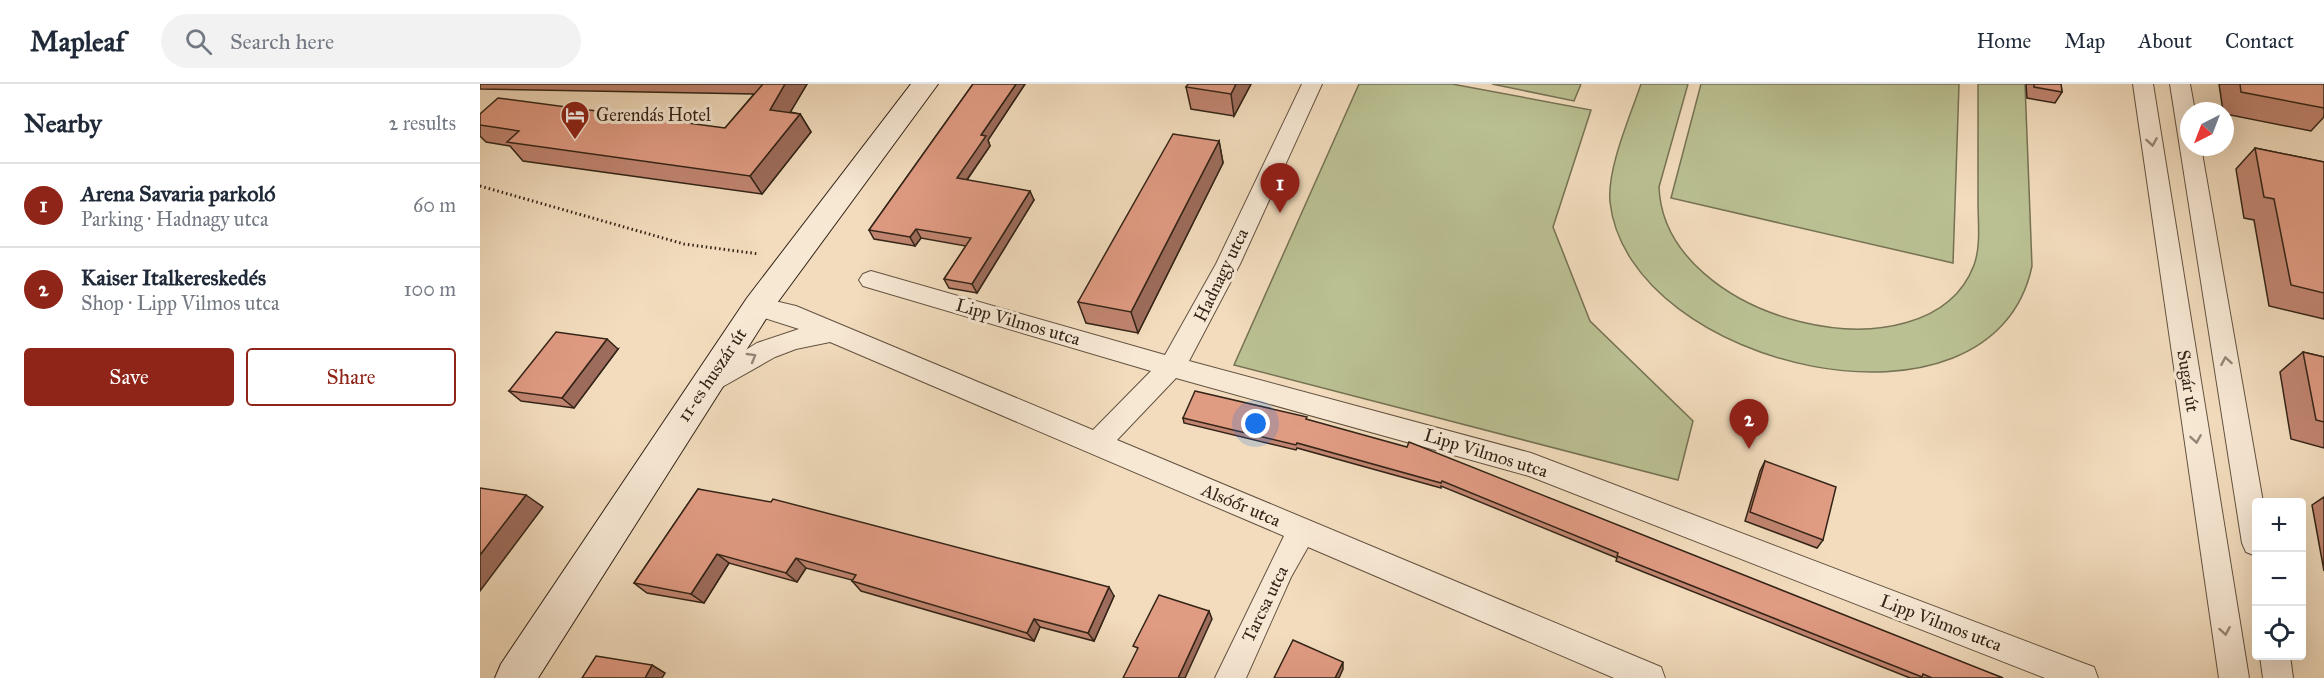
<!DOCTYPE html>
<html lang="en">
<head>
<meta charset="utf-8">
<style>
	:root { --surface:#fff; --page:#f2f2f3; --text:#1f2937; --muted:#747a83; --line:#e0e1e3; --accent:#8f2418 }
	body { margin:0; font-family:"IM FELL Great Primer",serif; background:var(--page); color:var(--text) }
	.controls { position:absolute; right:18px; bottom:18px; display:grid; overflow:hidden; border-radius:6px; box-shadow:0 6px 24px #0002 }
	.controls button { width:54px; height:54px; display:grid; place-items:center; padding:0; border:0; border-bottom:2px solid var(--line); background:var(--surface); color:var(--text); font:30px sans-serif }
	.compass { position:absolute; left:1700px; top:18px; width:54px; height:54px; border-radius:50%; background:var(--surface); box-shadow:0 6px 24px #0002; rotate:222deg }
	.you { position:absolute; left:776px; top:340px; width:21px; height:21px; margin:-15px; border:4px solid #fff; border-radius:50%; background:#1a73e8; box-shadow:0 0 0 9px #1a73e833 }
	.badge { display:grid; place-items:center; width:39px; height:39px; border-radius:50%; background:var(--accent); color:#fff; font-size:20px; font-weight:700 }
	.pin { position:absolute; translate:-50% -50px; filter:drop-shadow(0 2px 3px #0008) }
	.pin::after { content:''; position:absolute; top:32px; width:21px; height:18px; background:inherit; clip-path:polygon(0 0,100% 0,50% 100%) }
	.list { margin:0; padding:0; list-style:none }
	h2 { display:flex; justify-content:space-between; align-items:center; height:78px; margin:0; padding:0 24px; font-size:26px }
	h2 small { font-size:20px; font-weight:400; color:var(--muted) }
	.list li { display:grid; grid-template-columns:39px 1fr auto; gap:18px; align-items:center; box-sizing:border-box; height:84px; padding:0 24px; border-top:2px solid var(--line) }
	.list b { display:block; font-size:22px; white-space:nowrap }
	.list p { margin:0; font-size:20px; white-space:nowrap; color:var(--muted) }
	.list em { font-size:20px; font-style:normal; color:var(--muted) }
	.actions { display:flex; gap:12px; padding:18px 24px }
	.actions a { flex:1; padding:14px 0; border:2px solid var(--accent); border-radius:6px; text-align:center; font-size:21px; color:var(--accent) }
	.actions .main { background:var(--accent); color:#fff }
	.icon { flex:none; width:33px; height:33px; fill:none; stroke:currentColor; stroke-width:2; stroke-linecap:round; stroke-linejoin:round }
	.map { position:relative; flex:none; width:1844px; height:594px; overflow:hidden }
	header { display:flex; align-items:center; gap:36px; box-sizing:border-box; height:84px; padding:0 30px; background:var(--surface); border-bottom:2px solid var(--line) }
	header strong { font-size:28px }
	nav { display:flex; gap:33px; margin-inline-start:auto; font-size:21px }
	.search { width:420px; height:54px; background:var(--page); display:flex; align-items:center; gap:15px; box-sizing:border-box; padding:0 21px; border-radius:33px; color:var(--muted); font-size:22px }
	main { display:flex }
	aside { flex:1; background:var(--surface) }
	.map>svg:first-child { display:block }
	.green { fill:#bac092; stroke:#767254; stroke-width:1.5 }
	.lines { fill:none; stroke-linecap:round; stroke-linejoin:round }
	.minor-casing { stroke:#635240; stroke-width:2 }
	.secondary-casing { stroke:#332417; stroke-width:2 }
	.path { stroke:#332417; stroke-width:3; stroke-dasharray:1.5 3; stroke-linecap:butt }
	.minor { fill:#f7e8d4; fill-rule:evenodd }
	.secondary { fill:#f7e8d4; fill-rule:evenodd }
	.wall { fill:#c18571; stroke:#332417; stroke-width:1.5 }
	.shaded-wall { fill:#9d6c5c; stroke:#332417; stroke-width:1.5 }
	.building { fill:#e09b83; stroke:#332417; stroke-width:1.5 }
	.oneway { stroke:#958676 }
	.labels { text-anchor:middle; dominant-baseline:central; stroke-width:6; stroke-linejoin:round; paint-order:stroke }
	.poi-label { font-size:18px; fill:#332417; stroke:#f7e8d4; text-anchor:start }
	.street-label { font-size:18px; fill:#332417; stroke:#f7e8d4 }
</style>
</head>
<body>
<header>
<strong>Mapleaf</strong>
<div class="search"><svg class="icon" aria-label="search" viewBox="0 0 24 24"><circle cx="10" cy="10" r="6"/><path d="M15 15l6 6"/></svg>Search here</div>
<nav><a>Home</a><a>Map</a><a>About</a><a>Contact</a></nav>
</header>
<main>
<aside>
<h2>Nearby<small>2 results</small></h2>
<ul class="list">
<li><span class="badge">1</span><div><b>Arena Savaria parkoló</b><p>Parking · Hadnagy utca</p></div><em>60 m</em></li>
<li><span class="badge">2</span><div><b>Kaiser Italkereskedés</b><p>Shop · Lipp Vilmos utca</p></div><em>100 m</em></li>
</ul>
<div class="actions"><a class="main">Save</a><a>Share</a></div>
</aside>
<div class="map">
<svg width="1844" height="594" viewBox="0 0 1844 594">
	<rect width="100%" height="100%" fill="#f2dcbd"/>
	<filter id="stains"><feTurbulence type="fractalNoise" baseFrequency=".00333" numOctaves="4"/><feColorMatrix values="0 0 0 0 .2 0 0 0 0 .09 0 0 0 0 .02 0 0 0 .5 -.17"/></filter>
	<radialGradient id="worn" r=".72"><stop offset=".6" stop-color="#630" stop-opacity="0"/><stop offset="1" stop-color="#630" stop-opacity=".3"/></radialGradient>
	<g class="green">
		<polygon points="879,0 972,0 1111,26 1073,143 1110,237 1213,337 1198,396 754,281"/>
		<polygon points="1012,0 1101,0 1094,17"/>
		<path d="M1161 0H1208L1179 103C1184 239 1449 301 1494 181 1501 162 1498 138 1498 118 1498 79 1498 39 1498 0H1545L1552 182C1513 369 1148 284 1130 118 1127 84 1150 33 1161 0Z"/>
		<polygon points="1221,0 1479,0 1473,179 1191,114"/>
	</g>
	<g class="lines">
		<g class="minor-casing">
			<g id="minor">
				<polygon points="822,0 842,0 760,180 709,277 1051,369 1603,579 1614,583 1618,594 1565,594 1049,392 696,294 637,356 1181,583 1185,594 1134,594 828,463 811,493 766,594 735,594 804,452 350,258 316,265 295,273 228,311 219,308 215,301 219,294 277,259 319,245 269,229 266,222 269,215 278,213 316,222 613,346 671,287 383,202 379,196 383,190 391,187 685,271 736,180"/>
				<polygon points="1653,0 1673,0 1769,594 1739,594"/>
				<polygon points="1690,0 1710,0 1715,27 1709,27 1709,63 1721,63 1783,418 1776,418 1776,472 1766,468 1762,459"/>
				<polygon points="1780,572 1810,572 1813,594 1783,594"/>
			</g>
		</g>
		<g class="secondary-casing">
			<polygon id="secondary" points="431,0 458,0 289,230 58,594 15,594 21,580 267,214"/>
		</g>
		<polyline class="path" points="0,102 204,160 279,170"/>
		<use href="#minor" class="minor"/>
		<use href="#secondary" class="secondary"/>
	</g>
	<g class="wall">
		<polygon points="0,0 327,0 310,28 320,30 331,48 282,110 43,77 30,62 6,58 0,52 0,30 245,44 274,10 0,5"/>
		<polygon points="493,0 545,0 508,56 510,62 487,96 554,116 497,209 469,204 464,195 486,162 441,154 435,162 394,155 389,146"/>
		<polygon points="771,0 754,32 711,25 706,3"/>
		<polygon points="1546,0 1581,0 1582,8 1575,19 1547,14"/>
		<polygon points="1739,0 1844,0 1844,33 1831,47 1745,30 1745,27 1743,27"/>
		<polygon points="739,57 743,79 658,249 606,239 598,218"/>
		<polygon points="1775,64 1844,78 1844,235 1789,222 1774,136 1764,134 1756,85"/>
		<polygon points="138,265 94,324 41,317 29,307"/>
		<polygon points="1823,268 1844,273 1844,364 1811,355 1800,288"/>
		<polygon points="703,334 827,336 1523,594 1430,594 1136,477 1137,474 961,402 961,404 817,364 816,366 704,339"/>
		<polygon points="1285,377 1343,456 1337,464 1265,437 1280,387"/>
		<polygon points="218,405 634,512 614,557 560,543 554,557 381,507 372,497 372,496 326,484 317,498 249,479 224,519 167,509 154,499"/>
		<polygon points="1844,413 1844,487 1832,421"/>
	</g>
	<g class="shaded-wall">
		<polygon points="305,0 327,0 301,44 290,26"/>
		<polygon points="536,0 545,0 508,56 510,62 481,104 477,94 501,51"/>
		<polygon points="756,0 771,0 754,32 751,10"/>
		<polygon points="320,30 331,48 282,110 270,92"/>
		<polygon points="739,57 743,79 658,249 651,228"/>
		<polygon points="550,107 554,116 497,209 492,200"/>
		<polygon points="436,145 441,154 435,162 430,153"/>
		<polygon points="127,255 138,265 94,324 82,314"/>
		<polygon points="46,411 63,423 0,507 0,471"/>
		<polygon points="237,470 249,479 224,519 211,510"/>
		<polygon points="316,474 326,484 317,498 306,489"/>
		<polygon points="629,503 634,512 614,557 608,549"/>
		<polygon points="729,527 732,535 705,594 698,594"/>
		<polygon points="554,535 560,543 554,557 547,549"/>
		<polygon points="863,578 863,585 859,594 855,594"/>
		<polygon points="172,581 185,589 182,594 165,594"/>
	</g>
	<g class="building">
		<polygon points="283,0 305,0 290,26 320,30 270,92 27,58 39,47 0,41 0,30 18,14 245,44"/>
		<polygon points="493,0 536,0 501,51 506,52 477,94 550,107 492,200 464,195 491,154 436,145 430,153 389,146"/>
		<polygon points="708,0 756,0 751,10 706,3"/>
		<polygon points="1554,0 1581,0 1582,8 1554,3"/>
		<polygon points="1760,0 1844,0 1844,24 1761,8"/>
		<polygon points="693,50 739,57 651,228 598,218"/>
		<polygon points="1775,64 1844,78 1844,209 1811,201 1794,115 1784,113"/>
		<polygon points="76,248 127,255 82,314 29,307"/>
		<polygon points="1823,268 1844,273 1844,338 1836,336"/>
		<polygon points="715,307 827,333 826,335 927,363 929,358 1523,594 1452,594 1443,590 1442,593 1137,472 1138,469 962,397 961,399 817,359 816,361 703,334"/>
		<polygon points="1285,377 1356,403 1343,456 1270,428"/>
		<polygon points="0,404 46,411 0,471"/>
		<polygon points="218,405 291,418 293,415 629,503 608,549 554,535 547,549 372,497 376,491 316,474 306,489 237,470 211,510 154,499"/>
		<polygon points="679,511 729,527 698,594 643,594 658,564 653,562"/>
		<polygon points="813,556 863,578 855,594 794,594"/>
		<polygon points="116,572 172,581 165,594 102,594"/>
	</g>
	<defs><path id="oneway-chevron" d="M-2-3.5L2.5 0L-2 3.5" fill="none" stroke-width="1.6" stroke-linecap="round" stroke-linejoin="round" transform="scale(1.5)"/></defs>
	<g class="oneway">
		<use href="#oneway-chevron" transform="translate(1672 58) rotate(81)"/>
		<use href="#oneway-chevron" transform="translate(272 273) rotate(-30)"/>
		<use href="#oneway-chevron" transform="translate(1746 277) rotate(-100)"/>
		<use href="#oneway-chevron" transform="translate(1716 355) rotate(81)"/>
		<use href="#oneway-chevron" transform="translate(1745 547) rotate(80)"/>
	</g>
	<defs>
		<g id="hotel-pin" transform="scale(1.5)"><path d="M0 17L-7.5 6A9.5 9.5 0 1 1 7.5 6Z" fill="#8f2418" stroke="#f7e8d4"/><path d="M-6-4.5h1.5V1H6V5H4.5V3h-9V5H-6ZM-4 0a1.8 1.8 0 1 1 3.6 0ZM.5 0V-2.5h3Q6-2.5 6 0Z" fill="#fff"/></g>
	</defs>
	<g fill-rule="evenodd">
		<use href="#hotel-pin" x="95" y="31"/>
	</g>
	<g class="labels">
		<g class="poi-label">
			<text x="116" y="31">Gerendás Hotel</text>
		</g>
		<g class="street-label">
			<text transform="translate(741 191) rotate(-64)">Hadnagy utca</text>
			<text transform="translate(538 238) rotate(16)">Lipp Vilmos utca</text>
			<text transform="translate(232 291) rotate(-56)">11-es huszár út</text>
			<text transform="translate(1708 297) rotate(81)">Sugár út</text>
			<text transform="translate(1006 369) rotate(17)">Lipp Vilmos utca</text>
			<text transform="translate(761 421) rotate(23)">Alsóőr utca</text>
			<text transform="translate(785 520) rotate(-64)">Tarcsa utca</text>
			<text transform="translate(1461 539) rotate(21)">Lipp Vilmos utca</text>
		</g>
	</g>
	<rect width="100%" height="100%" filter="url(#stains)"/>
	<rect width="100%" height="100%" fill="url(#worn)"/>
</svg>
<div class="controls">
<button>+</button>
<button>−</button>
<button><svg class="icon" aria-label="locate" viewBox="0 0 24 24"><circle cx="12" cy="12" r="6"/><path d="M12 2v4M12 18v4M2 12h4M18 12h4"/></svg></button>
</div>
<svg class="compass" viewBox="-18 -18 36 36"><path d="M0-13l5 13h-10z" fill="#e53935"/><path d="M0 13l5-13h-10z" fill="#747a83"/></svg>
<div class="you"></div>
<div class="pin badge" style="left:800px;top:129px">1</div>
<div class="pin badge" style="left:1269px;top:365px">2</div>
</div>
</main>
</body>
</html>
